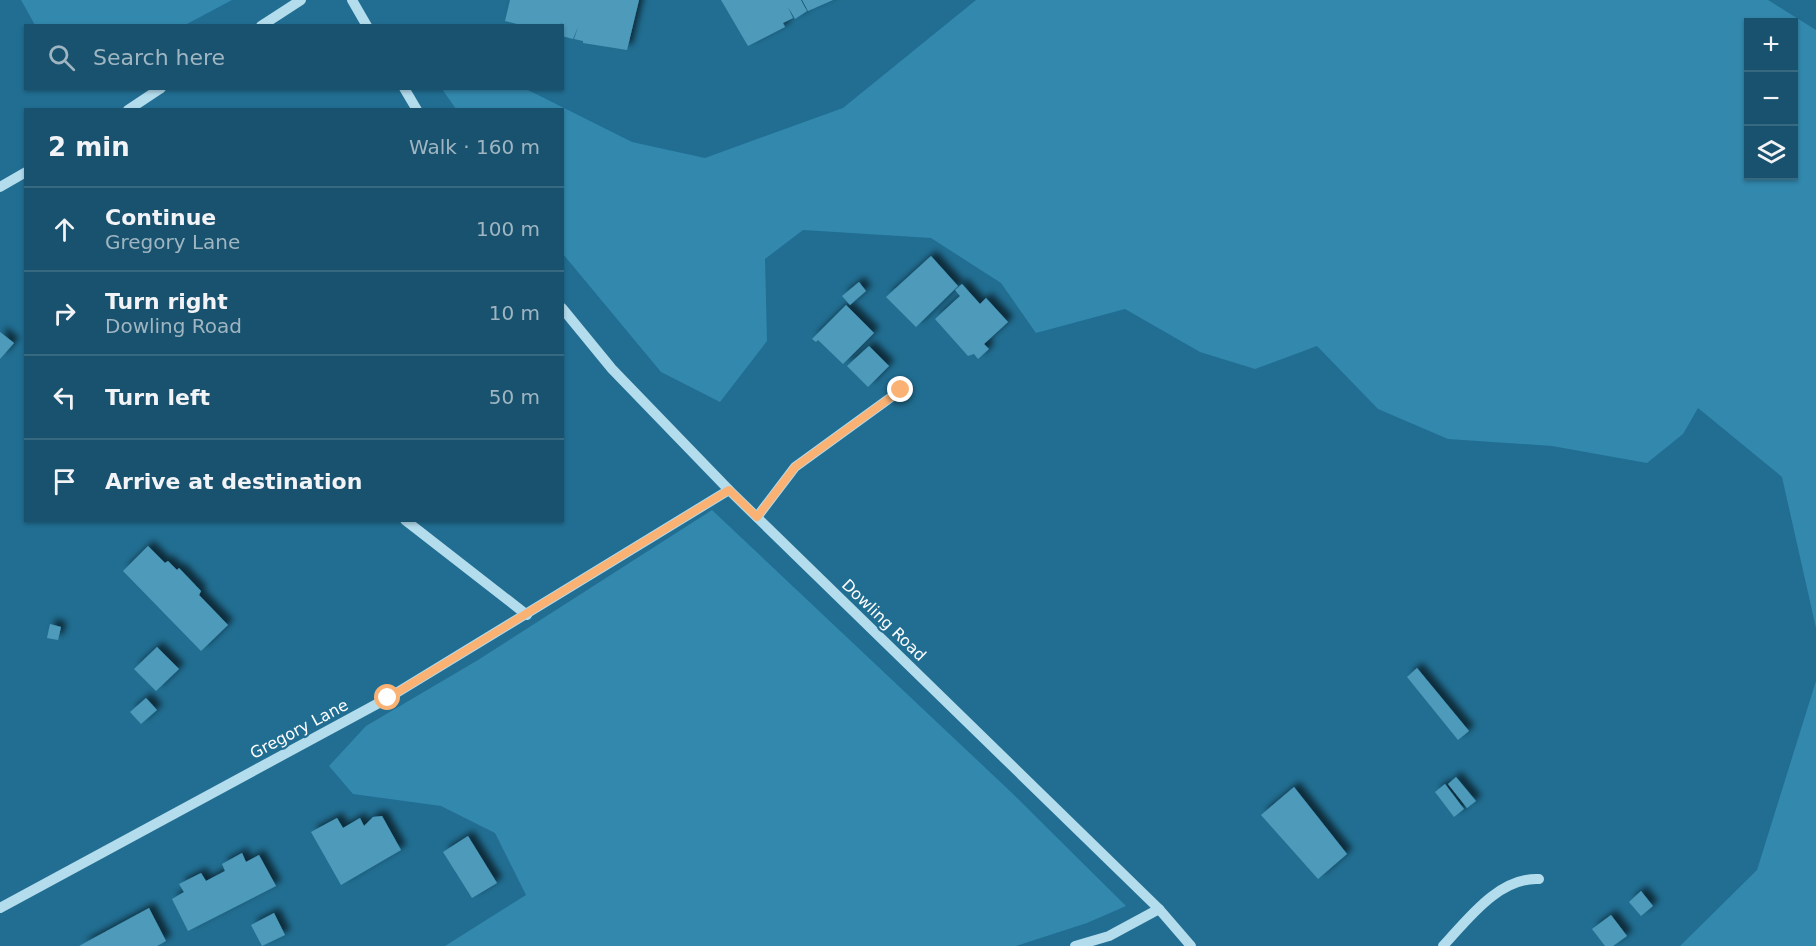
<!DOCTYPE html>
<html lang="en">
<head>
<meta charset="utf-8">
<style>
	:root { --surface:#19526e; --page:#225873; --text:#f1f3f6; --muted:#9fb6c2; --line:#376981 }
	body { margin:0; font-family:"DejaVu Sans",sans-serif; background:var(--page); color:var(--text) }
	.controls { position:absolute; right:18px; top:18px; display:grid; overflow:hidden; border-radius:0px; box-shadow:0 2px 4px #0004 }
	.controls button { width:54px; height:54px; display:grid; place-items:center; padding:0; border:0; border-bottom:2px solid var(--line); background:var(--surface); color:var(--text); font:30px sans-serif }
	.stop { position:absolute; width:18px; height:18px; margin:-14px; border:4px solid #fab274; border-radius:50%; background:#fff }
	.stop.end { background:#fab274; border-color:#fff; box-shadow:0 2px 6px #0008 }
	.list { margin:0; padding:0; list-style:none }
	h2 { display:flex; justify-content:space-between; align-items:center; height:78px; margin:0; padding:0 24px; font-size:26px }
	h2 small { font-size:20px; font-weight:400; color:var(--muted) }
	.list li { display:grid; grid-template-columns:39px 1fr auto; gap:18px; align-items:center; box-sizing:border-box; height:84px; padding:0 24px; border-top:2px solid var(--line) }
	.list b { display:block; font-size:22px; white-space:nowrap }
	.list p { margin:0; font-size:20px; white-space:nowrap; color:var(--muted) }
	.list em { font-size:20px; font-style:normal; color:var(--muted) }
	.icon { flex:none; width:33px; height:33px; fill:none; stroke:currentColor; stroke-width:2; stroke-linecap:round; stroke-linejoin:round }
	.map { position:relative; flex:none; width:1816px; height:946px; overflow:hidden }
	.search { position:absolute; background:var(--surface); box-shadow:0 2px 4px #0004; left:24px; top:24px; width:540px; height:66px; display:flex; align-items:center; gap:15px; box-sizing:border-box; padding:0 21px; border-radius:0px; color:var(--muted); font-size:22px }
	.panel { position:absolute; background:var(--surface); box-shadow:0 2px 4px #0004; left:24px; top:108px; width:540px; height:414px; border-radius:0px }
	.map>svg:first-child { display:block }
	.green { fill:#3288ad; fill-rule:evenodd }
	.building { fill:#4e9aba; filter:url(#shadow) }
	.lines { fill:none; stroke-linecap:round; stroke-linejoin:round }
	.minor { stroke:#b3dced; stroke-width:10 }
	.route { stroke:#fab274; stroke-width:8 }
	.labels { text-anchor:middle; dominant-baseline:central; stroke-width:4.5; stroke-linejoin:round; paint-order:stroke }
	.street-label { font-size:16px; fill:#fff; stroke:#216e92 }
</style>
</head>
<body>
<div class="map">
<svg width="1816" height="946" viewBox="0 0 1816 946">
	<defs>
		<filter id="shadow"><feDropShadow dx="5.5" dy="-5.5" stdDeviation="3" flood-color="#0009"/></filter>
	</defs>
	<rect width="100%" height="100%" fill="#216e92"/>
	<g class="green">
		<polygon points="21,0 232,0 185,25 35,25"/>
		<path d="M976 0H1768L1816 30V628L1782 477 1698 408 1683 434 1647 463 1552 446 1448 439 1378 409 1317 346 1255 369 1200 352 1125 309 1036 333 1001 283 931 238 803 230 765 259 767 341 720 402 661 372 563 254 562 110 456 109 442 89H526L632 142 705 158 843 108ZM1748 22H1794V176H1748Z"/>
		<polygon points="712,510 1012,793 1126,906 1087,923 1016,946 445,946 526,895 495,833 441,806 353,794 329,766 366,726 478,660"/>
		<polygon points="1816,681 1816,946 1680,946 1757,870"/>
	</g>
	<g class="building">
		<polygon points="510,0 639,0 627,50 583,43 583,41 574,39 578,27 573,39 562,36 562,23 559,26 525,26 505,21"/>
		<polygon points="721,0 801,0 807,11 795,19 788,7 793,18 783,23 785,27 748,46"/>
		<polygon points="802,0 833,0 808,11"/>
		<polygon points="931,256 958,286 916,327 886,297"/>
		<polygon points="859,282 866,291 850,305 842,296"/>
		<polygon points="962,284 980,304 986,298 1008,322 984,344 989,349 978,359 974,354 968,356 935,319 960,296 955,290"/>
		<polygon points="846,305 874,333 843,364 818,340 816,342 812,339"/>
		<polygon points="0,332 14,343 0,359"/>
		<polygon points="869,346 889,366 868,387 847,366"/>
		<polygon points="148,546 165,563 168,561 177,570 179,568 201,591 199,595 228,625 201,651 123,571"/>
		<polygon points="50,624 61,627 58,640 47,638"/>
		<polygon points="157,647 179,669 156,691 134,669"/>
		<polygon points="1417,668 1469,731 1458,740 1407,677"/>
		<polygon points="146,698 157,710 141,724 130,712"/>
		<polygon points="1456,777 1476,801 1467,808 1448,784"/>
		<polygon points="1445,784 1464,809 1454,817 1435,792"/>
		<polygon points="1294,787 1347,854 1318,879 1261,815"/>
		<polygon points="382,816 401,850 341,885 311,832 337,818 343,828 360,818 364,826 373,817"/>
		<polygon points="468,836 497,883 472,898 443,852"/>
		<polygon points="242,853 246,862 259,855 276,886 188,931 172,899 184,892 179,884 201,873 206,881 225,871 222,864"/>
		<polygon points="1641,891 1653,906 1641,916 1629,902"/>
		<polygon points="149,908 166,941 157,946 79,946"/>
		<polygon points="274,913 285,935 262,946 251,925"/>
		<polygon points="1611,915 1627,936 1613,946 1605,946 1592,929"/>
	</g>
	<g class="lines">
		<g class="minor">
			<polyline points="352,0 367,26"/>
			<polyline points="261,26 301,0"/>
			<polyline points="404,88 417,110"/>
			<polyline points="128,110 161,88"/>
			<polyline points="0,187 26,172"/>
			<polyline points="562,308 612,369 729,490 1159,909 1191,946"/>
			<polyline points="757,517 795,467 901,390"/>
			<polyline points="405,520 527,615"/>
			<polyline points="0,908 388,698 729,490"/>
			<polyline points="1075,946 1109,936 1159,909"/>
			<path d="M1443 946C1468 919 1499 877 1539 879"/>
		</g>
	</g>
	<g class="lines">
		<polyline class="route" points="388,698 729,490 757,517 795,467 901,390"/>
	</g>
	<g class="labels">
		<g class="street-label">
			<text transform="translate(884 620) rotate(44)">Dowling Road</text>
			<text transform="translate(299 729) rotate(-28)">Gregory Lane</text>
		</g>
	</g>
</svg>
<div class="controls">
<button>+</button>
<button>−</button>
<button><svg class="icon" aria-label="layers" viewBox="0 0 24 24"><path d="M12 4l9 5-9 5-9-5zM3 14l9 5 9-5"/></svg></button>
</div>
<div class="stop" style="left:388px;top:698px"></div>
<div class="stop end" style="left:901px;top:390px"></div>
<div class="search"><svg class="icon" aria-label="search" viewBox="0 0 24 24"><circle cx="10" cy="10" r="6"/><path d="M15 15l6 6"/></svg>Search here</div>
<section class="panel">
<h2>2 min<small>Walk · 160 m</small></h2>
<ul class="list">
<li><svg class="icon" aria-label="ahead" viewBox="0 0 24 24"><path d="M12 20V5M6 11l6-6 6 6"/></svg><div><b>Continue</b><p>Gregory Lane</p></div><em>100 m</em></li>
<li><svg class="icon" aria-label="right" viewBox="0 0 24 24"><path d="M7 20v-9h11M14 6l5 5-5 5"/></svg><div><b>Turn right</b><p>Dowling Road</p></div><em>10 m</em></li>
<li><svg class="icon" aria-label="left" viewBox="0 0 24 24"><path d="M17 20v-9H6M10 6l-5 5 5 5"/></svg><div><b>Turn left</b></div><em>50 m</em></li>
<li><svg class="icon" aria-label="arrive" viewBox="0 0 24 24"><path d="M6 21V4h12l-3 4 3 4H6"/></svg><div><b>Arrive at destination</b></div></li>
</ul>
</section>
</div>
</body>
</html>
